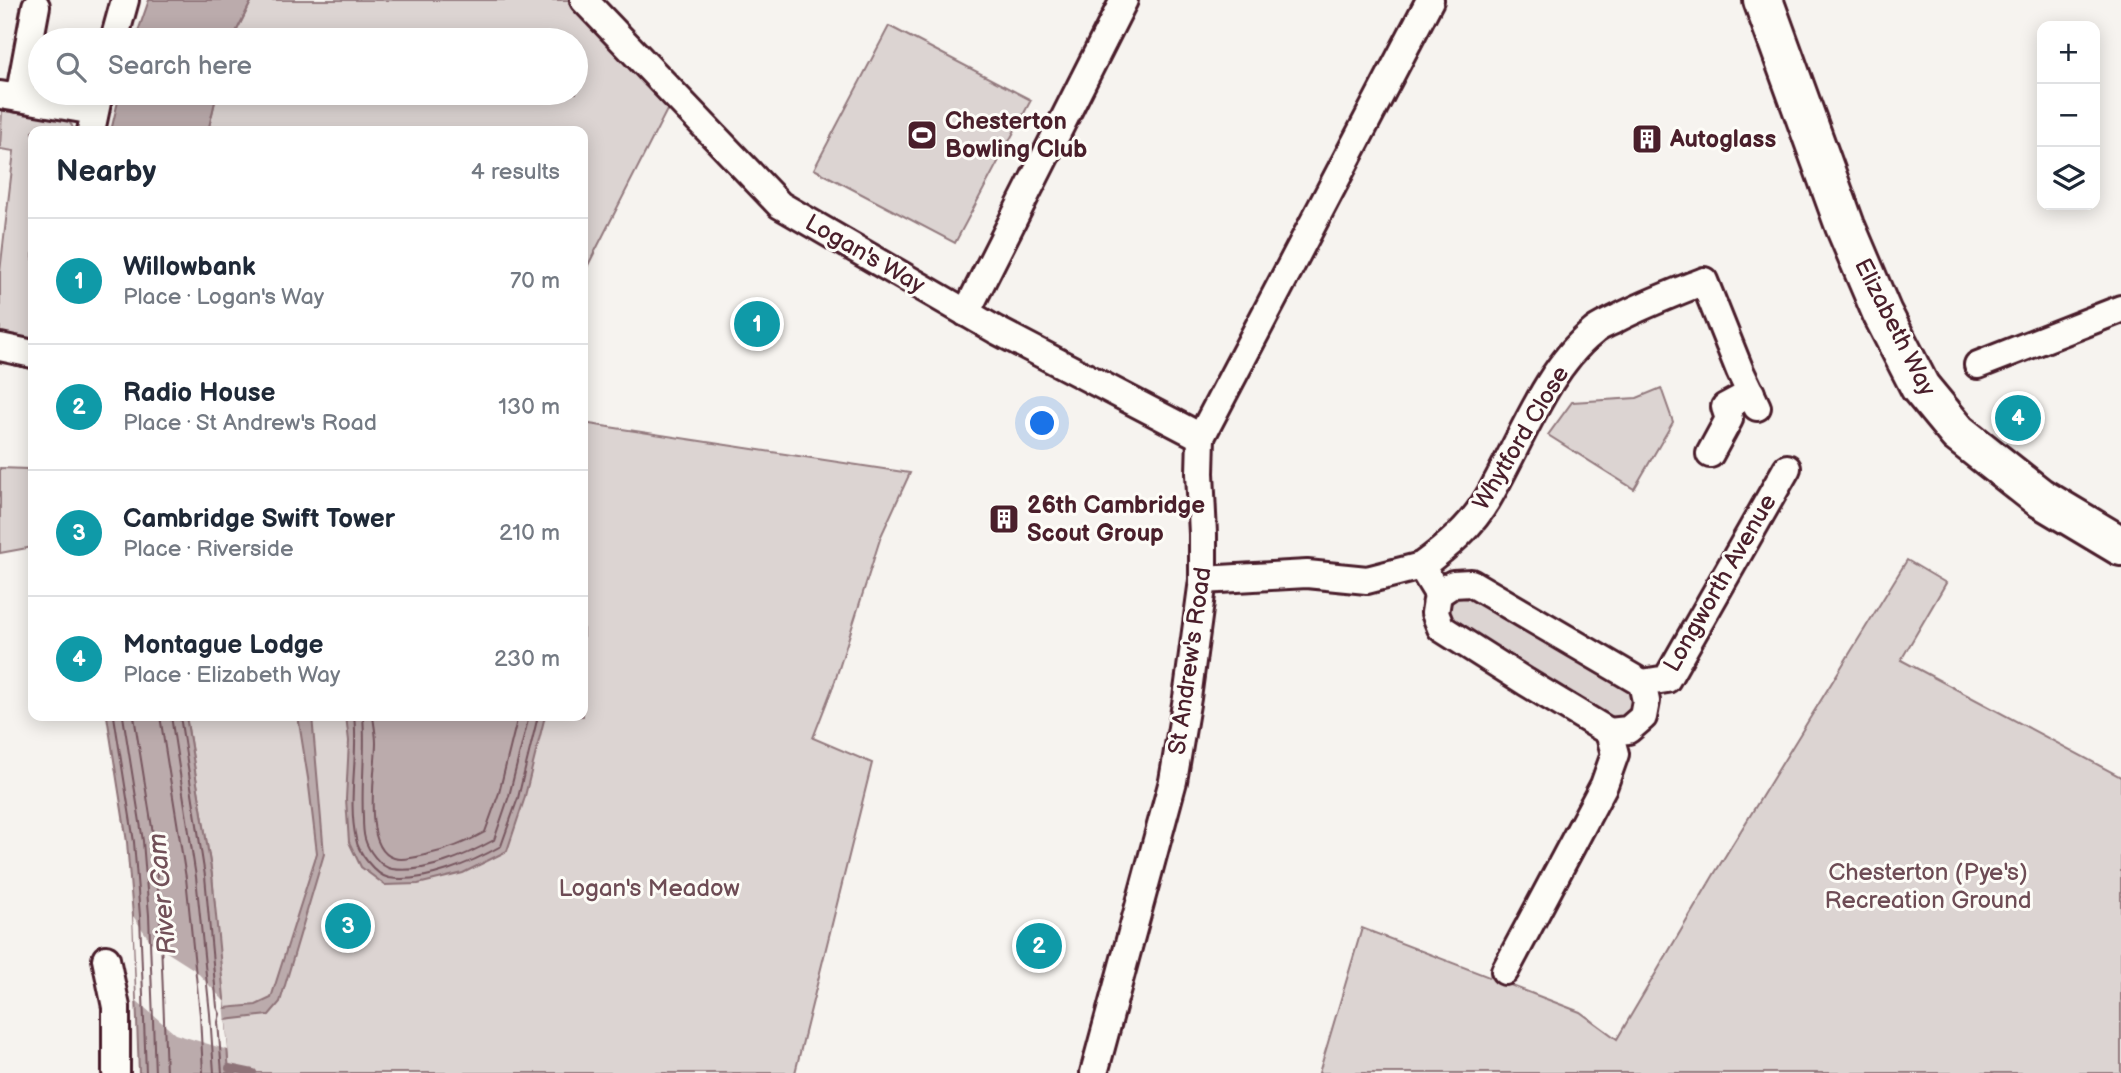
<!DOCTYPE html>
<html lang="en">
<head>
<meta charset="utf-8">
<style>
	:root { --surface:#fff; --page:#f2f2f3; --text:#1f2937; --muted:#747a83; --line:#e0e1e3; --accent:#0b8043 }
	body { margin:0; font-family:"Balsamiq Sans",sans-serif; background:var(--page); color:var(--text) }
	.controls { position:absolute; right:21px; top:21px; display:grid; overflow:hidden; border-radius:14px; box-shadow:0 4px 18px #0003 }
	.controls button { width:63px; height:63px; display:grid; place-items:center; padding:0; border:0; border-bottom:2px solid var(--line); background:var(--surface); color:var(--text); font:35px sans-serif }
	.you { position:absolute; left:1043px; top:424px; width:24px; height:24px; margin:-18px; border:5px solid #fff; border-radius:50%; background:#1a73e8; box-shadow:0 0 0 10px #1a73e833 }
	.badge { display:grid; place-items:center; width:46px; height:46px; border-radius:50%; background:var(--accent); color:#fff; font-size:23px; font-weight:700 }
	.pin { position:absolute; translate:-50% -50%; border:4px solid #fff; box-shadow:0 2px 7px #0006 }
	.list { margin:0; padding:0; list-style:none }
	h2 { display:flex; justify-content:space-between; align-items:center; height:91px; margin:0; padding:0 28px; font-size:30px }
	h2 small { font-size:23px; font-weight:400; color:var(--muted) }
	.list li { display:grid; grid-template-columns:46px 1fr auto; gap:21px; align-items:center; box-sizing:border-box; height:126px; padding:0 28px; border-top:2px solid var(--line) }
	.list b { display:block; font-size:26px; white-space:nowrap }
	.list p { margin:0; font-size:23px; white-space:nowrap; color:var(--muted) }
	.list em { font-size:23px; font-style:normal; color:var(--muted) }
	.icon { flex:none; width:38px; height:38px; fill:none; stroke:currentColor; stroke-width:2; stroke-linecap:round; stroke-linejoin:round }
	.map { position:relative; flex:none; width:2121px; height:1073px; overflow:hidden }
	.search { position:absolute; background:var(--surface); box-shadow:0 4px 18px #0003; left:28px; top:28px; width:560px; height:77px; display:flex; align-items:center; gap:18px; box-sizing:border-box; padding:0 24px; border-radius:38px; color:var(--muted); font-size:26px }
	.panel { position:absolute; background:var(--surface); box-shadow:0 4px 18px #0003; left:28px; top:126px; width:560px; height:595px; border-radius:14px }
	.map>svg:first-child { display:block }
	.green { fill:#dcd4d2; stroke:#937a7e; stroke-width:2 }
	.water { fill:#bbabac; stroke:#8e7378; stroke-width:2 }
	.pier { fill:#f6f3ef }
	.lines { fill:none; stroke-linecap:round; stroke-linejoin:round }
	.shore { stroke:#77575f; stroke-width:2 }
	.stream { stroke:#8e7378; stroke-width:8 }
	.minor-casing { stroke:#4a1f2b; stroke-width:32 }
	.primary-casing { stroke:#4a1f2b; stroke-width:44 }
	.minor { stroke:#fdfcf7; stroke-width:26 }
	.primary { stroke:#fdfcf7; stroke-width:38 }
	.labels { text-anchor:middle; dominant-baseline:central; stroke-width:6; stroke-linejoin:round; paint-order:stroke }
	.poi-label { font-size:24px; font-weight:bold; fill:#4a1f2b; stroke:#fdfcf7; text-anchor:start }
	.street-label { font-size:24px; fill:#4a1f2b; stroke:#fdfcf7 }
	.park-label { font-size:24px; fill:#6e4c55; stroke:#fdfcf7 }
	.water-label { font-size:26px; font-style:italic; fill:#725058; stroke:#fdfcf7 }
</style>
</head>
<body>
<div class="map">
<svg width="2121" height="1073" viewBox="0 0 2121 1073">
	<rect width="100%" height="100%" fill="#f6f3ef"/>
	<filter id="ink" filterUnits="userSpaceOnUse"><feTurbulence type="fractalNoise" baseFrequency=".0143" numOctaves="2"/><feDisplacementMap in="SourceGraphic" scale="14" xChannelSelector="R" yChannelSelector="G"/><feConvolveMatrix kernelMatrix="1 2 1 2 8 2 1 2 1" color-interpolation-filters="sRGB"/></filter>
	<g filter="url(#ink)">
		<g class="green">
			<polygon points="252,0 569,0 669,106 583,275 583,131 208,131 217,93 576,93 576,40 232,40"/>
			<polygon points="889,26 1031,100 955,243 814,169"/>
			<path d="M2 110 59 115C66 118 72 123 74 131H33V338L0 335V272L14 151 0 149Z"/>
			<polygon points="1661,388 1673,422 1634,489 1548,435 1572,402 1637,398"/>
			<polygon points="583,423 910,473 881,536 835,681 813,738 872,763 795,1073 229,1073 212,875 186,716 583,716"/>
			<polygon points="0,468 27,469 33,491 33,547 0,553"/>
			<polygon points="1907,560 1946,583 1901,660 2121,777 2121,1073 1319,1073 1362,928 1580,1012 1617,1039 1713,876"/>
			<path d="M1464 594 1627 688C1640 705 1631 714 1615 721L1456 627C1447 612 1445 601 1464 594Z"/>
		</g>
		<g class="water">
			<polygon points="149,0 252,0 232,40 135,40"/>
			<polygon points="120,93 217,93 208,131 111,131"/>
			<polygon points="107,716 186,716 212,875 225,1008 256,1005 271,998 317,853 308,778 298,716 312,716 324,854 280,1002 269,1015 225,1020 229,1073 139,1073 133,916 127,842"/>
			<polygon points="346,716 545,716 524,800 507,851 463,873 418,884 385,885 361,867 349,842 346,799 349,741"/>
		</g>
		<polygon class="pier" points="133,916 151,942 195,970 224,1001 228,1050 175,1034 137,1001"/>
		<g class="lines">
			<g class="shore">
				<polyline points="114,716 134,842 140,916 146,1073"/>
				<polyline points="123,716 143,841 149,915 155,1073"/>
				<polyline points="134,716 154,840 160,914 166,1073"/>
				<polyline points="160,716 186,878 200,1015 203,1073"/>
				<polyline points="171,716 196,877 210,1014 214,1073"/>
				<polyline points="180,716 205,876 217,1007 220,1014 218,1022 222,1073"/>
				<path d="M354 716C359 756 347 799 356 839 358 852 375 875 389 878 422 884 473 862 501 846L518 798 538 716"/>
				<path d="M363 716C366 750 361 783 363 817 363 824 363 832 365 839 368 850 380 867 392 869 424 874 467 855 494 840L509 796 529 716"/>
				<path d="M373 716C374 725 376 734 376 743 376 768 361 848 394 858 403 861 417 857 425 855 447 850 466 843 485 832L499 793 518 716"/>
			</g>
			<polyline class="stream" points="229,1068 253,1073"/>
			<g class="minor-casing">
				<g id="minor">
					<polyline points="584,0 780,205 996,330 1201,437"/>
					<polyline points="114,40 125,0"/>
					<polyline points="0,95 19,98 36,6"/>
					<polyline points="19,98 94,111"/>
					<polyline points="91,131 99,93"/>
					<polyline points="966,313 1124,0"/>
					<polyline points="0,347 33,354"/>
					<polyline points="1978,365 2121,309"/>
					<polyline points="1710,454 1729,419 1725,407 1751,393"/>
					<path d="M1421 566C1447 547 1472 526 1488 498 1519 446 1545 370 1593 332 1599 326 1609 323 1616 319 1645 304 1674 293 1704 281L1740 371 1757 407"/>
					<polyline points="1203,580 1307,574 1367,580 1421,566 1438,594 1435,613 1441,628 1526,682 1609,732"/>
					<polyline points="1438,594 1453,584 1471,583 1642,683"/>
					<polyline points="106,959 116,1007 116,1073"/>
					<polyline points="1505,971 1604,785 1615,754 1609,732 1628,730 1643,717 1646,701 1642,683 1667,679 1787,468"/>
					<polyline points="1094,1073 1173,781 1187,698 1203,580 1203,534 1200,473 1201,437 1430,0"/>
				</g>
			</g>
			<g class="primary-casing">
				<polyline id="primary" points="1763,0 1845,226 1882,313 1920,387 1958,433 2039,497 2121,546"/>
			</g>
			<use href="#minor" class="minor"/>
			<use href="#primary" class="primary"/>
		</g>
	</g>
	<defs>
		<g id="stadium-square" transform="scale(1.575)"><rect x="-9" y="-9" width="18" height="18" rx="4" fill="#4a1f2b" stroke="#fdfcf7"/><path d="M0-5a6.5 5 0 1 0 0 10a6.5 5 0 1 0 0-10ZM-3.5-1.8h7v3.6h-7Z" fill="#fff"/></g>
		<g id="building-square" transform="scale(1.575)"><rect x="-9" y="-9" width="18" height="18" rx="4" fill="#4a1f2b" stroke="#fdfcf7"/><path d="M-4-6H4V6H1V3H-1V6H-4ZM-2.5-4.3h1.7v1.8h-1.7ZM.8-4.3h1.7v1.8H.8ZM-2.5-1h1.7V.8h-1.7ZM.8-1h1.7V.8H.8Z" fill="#fff"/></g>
	</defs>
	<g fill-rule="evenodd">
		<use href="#stadium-square" x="922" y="135"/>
		<use href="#building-square" x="1647" y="139"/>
		<use href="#building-square" x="1004" y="519"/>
	</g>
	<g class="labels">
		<g class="poi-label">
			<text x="945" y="121">Chesterton<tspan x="945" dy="28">Bowling Club</tspan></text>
			<text x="1670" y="139">Autoglass</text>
			<text x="1027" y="505">26th Cambridge<tspan x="1027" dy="28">Scout Group</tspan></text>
		</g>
		<g class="street-label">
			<text transform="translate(865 254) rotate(30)">Logan's Way</text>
			<text transform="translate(1895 327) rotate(63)">Elizabeth Way</text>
			<text transform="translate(1521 438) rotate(-59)">Whytford Close</text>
			<text transform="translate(1720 583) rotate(-60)">Longworth Avenue</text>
			<text transform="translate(1190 661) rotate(-82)">St Andrew's Road</text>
		</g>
		<g class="park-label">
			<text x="1928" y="872">Chesterton (Pye's)<tspan x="1928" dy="28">Recreation Ground</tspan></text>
			<text x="649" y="888">Logan's Meadow</text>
		</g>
		<g class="water-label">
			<text transform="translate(163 894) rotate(-95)">River Cam</text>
		</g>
	</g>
</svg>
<div class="controls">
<button>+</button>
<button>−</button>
<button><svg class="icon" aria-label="layers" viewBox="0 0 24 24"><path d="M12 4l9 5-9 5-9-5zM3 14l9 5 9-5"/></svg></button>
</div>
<div class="you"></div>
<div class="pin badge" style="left:757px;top:324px;background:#0f9aa8">1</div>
<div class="pin badge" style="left:1039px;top:946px;background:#0f9aa8">2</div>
<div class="pin badge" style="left:348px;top:926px;background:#0f9aa8">3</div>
<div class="pin badge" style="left:2018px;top:418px;background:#0f9aa8">4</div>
<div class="search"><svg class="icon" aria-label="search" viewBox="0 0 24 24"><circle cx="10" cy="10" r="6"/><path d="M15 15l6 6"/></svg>Search here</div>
<section class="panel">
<h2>Nearby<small>4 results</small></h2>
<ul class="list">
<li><span class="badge" style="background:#0f9aa8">1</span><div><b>Willowbank</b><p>Place · Logan's Way</p></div><em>70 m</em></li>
<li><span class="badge" style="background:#0f9aa8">2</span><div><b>Radio House</b><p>Place · St Andrew's Road</p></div><em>130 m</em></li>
<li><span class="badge" style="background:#0f9aa8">3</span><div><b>Cambridge Swift Tower</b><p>Place · Riverside</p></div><em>210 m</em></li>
<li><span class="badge" style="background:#0f9aa8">4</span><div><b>Montague Lodge</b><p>Place · Elizabeth Way</p></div><em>230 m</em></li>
</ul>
</section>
</div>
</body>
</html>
